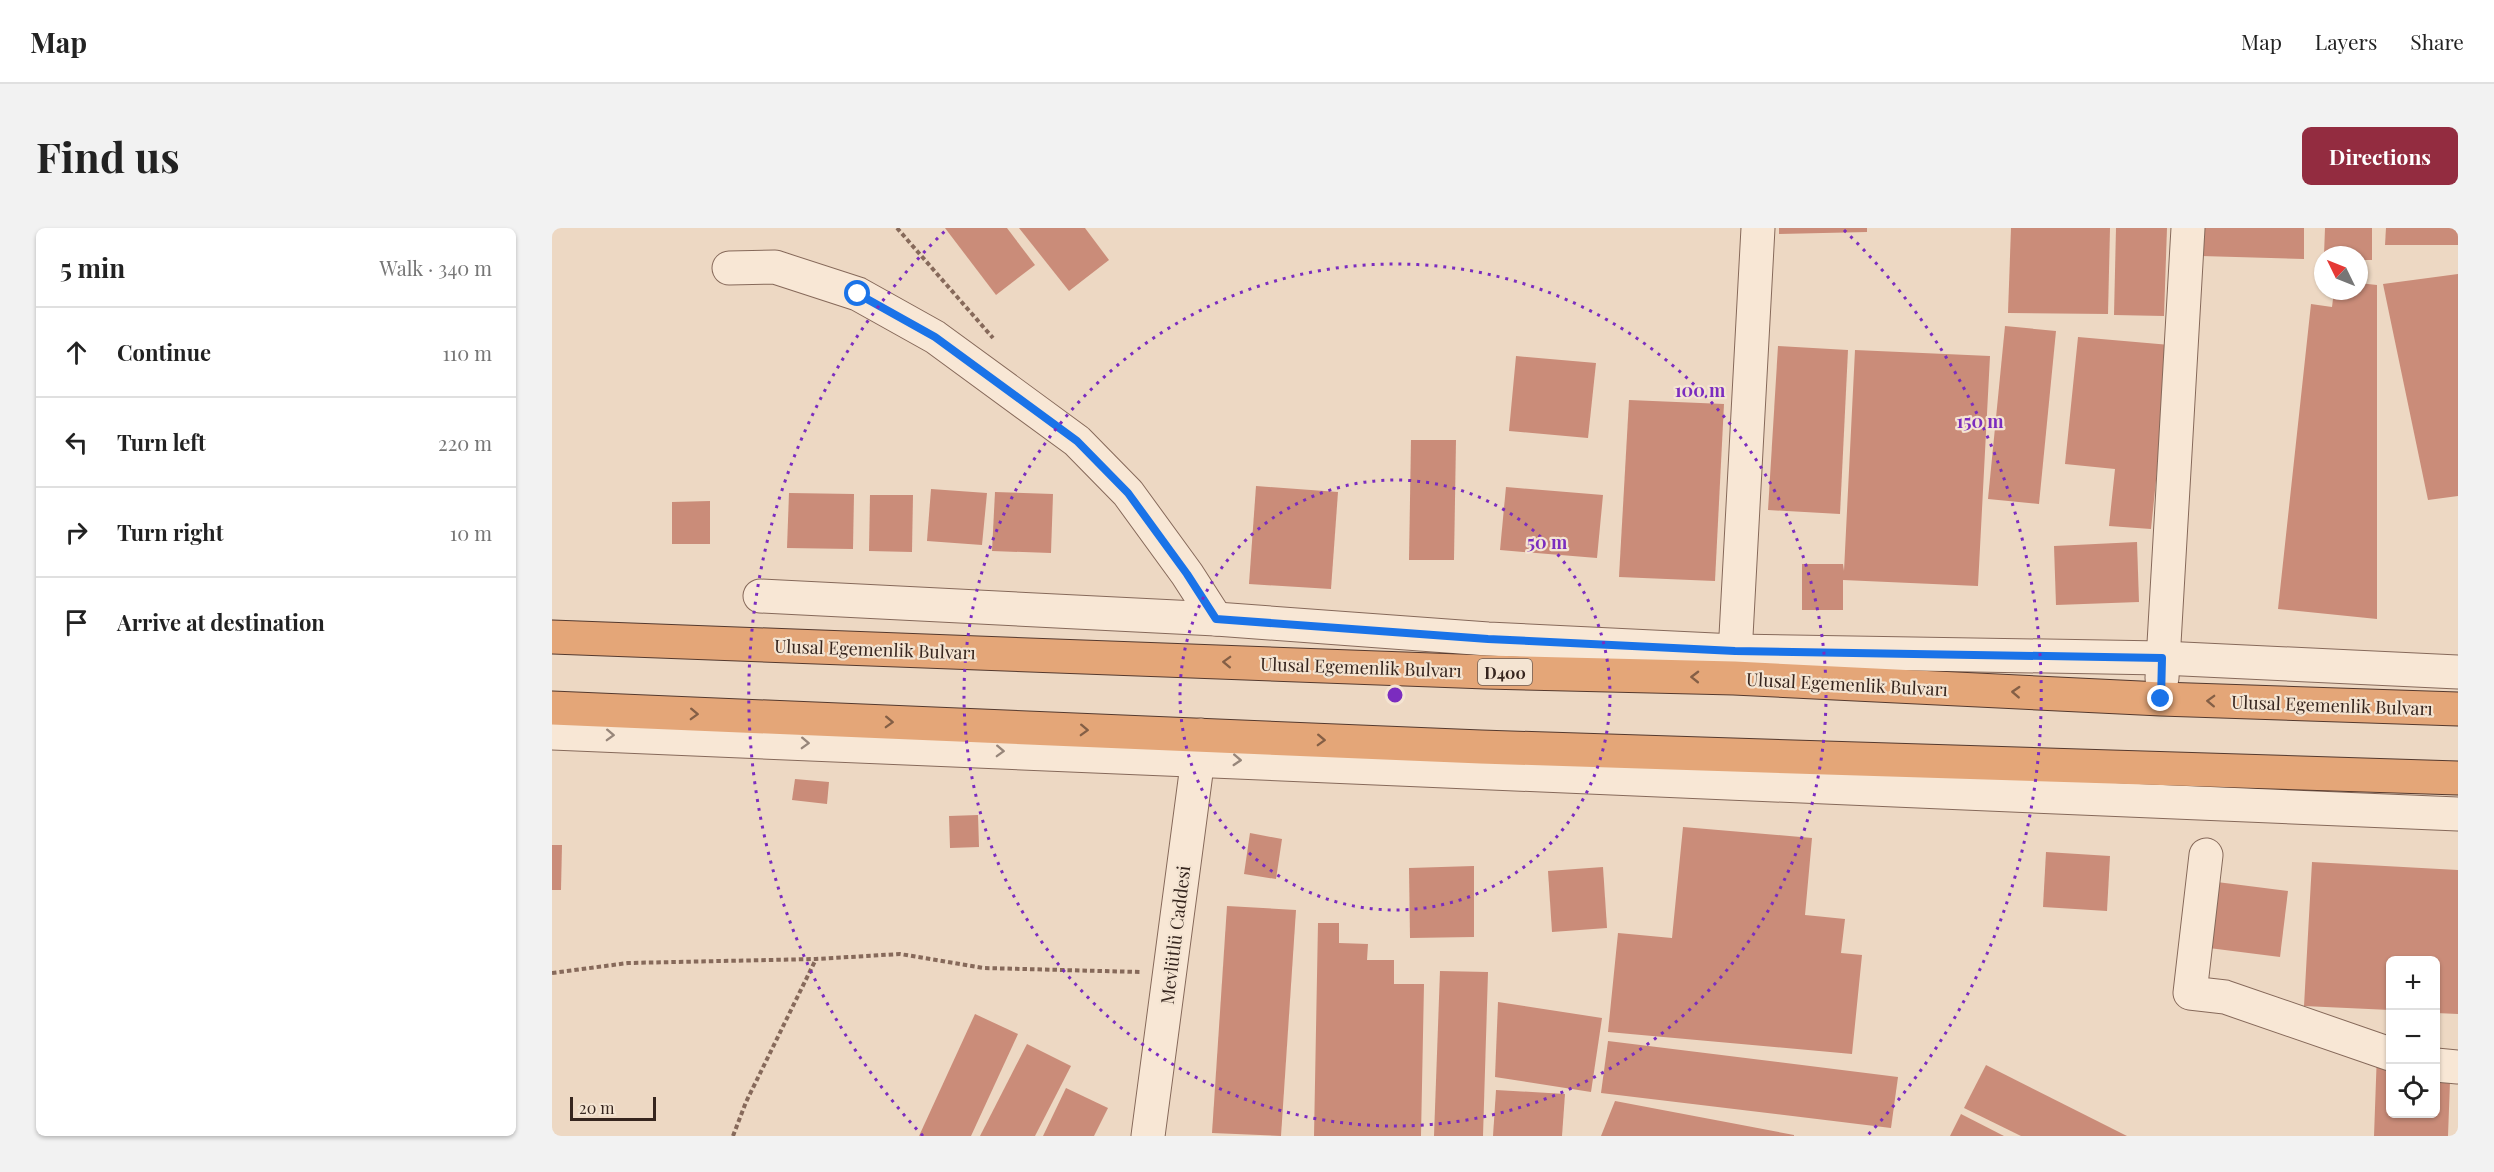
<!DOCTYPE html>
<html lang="en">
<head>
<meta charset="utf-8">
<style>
	:root { --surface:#fff; --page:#f2f2f2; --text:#222; --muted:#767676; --line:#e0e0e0; --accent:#932c40 }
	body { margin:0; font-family:"Playfair Display",serif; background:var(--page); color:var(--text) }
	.controls { position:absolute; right:18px; bottom:18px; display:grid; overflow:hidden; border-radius:9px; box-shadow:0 2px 4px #0004 }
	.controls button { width:54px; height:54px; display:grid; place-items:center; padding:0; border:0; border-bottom:2px solid var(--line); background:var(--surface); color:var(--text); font:30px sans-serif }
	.compass { position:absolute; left:1762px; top:18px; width:54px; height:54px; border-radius:50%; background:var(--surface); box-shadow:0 2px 4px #0004; rotate:313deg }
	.scale { position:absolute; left:18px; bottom:15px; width:86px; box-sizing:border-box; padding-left:6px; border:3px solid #36251e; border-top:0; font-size:16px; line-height:21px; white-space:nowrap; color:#36251e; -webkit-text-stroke:4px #f4e4d2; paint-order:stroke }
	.stop { position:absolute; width:18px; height:18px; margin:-14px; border:4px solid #1a73e8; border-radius:50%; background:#fff }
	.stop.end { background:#1a73e8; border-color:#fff; box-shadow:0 2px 6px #0008 }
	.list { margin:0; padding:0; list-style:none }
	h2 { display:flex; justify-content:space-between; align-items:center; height:78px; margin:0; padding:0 24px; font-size:26px }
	h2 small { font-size:20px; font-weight:400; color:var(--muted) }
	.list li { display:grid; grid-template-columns:39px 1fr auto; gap:18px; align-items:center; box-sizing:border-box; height:90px; padding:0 24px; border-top:2px solid var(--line) }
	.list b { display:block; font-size:22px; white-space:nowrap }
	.list em { font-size:20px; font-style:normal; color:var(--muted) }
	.icon { flex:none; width:33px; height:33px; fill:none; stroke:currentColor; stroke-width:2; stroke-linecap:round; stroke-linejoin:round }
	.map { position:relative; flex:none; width:1906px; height:908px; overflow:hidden; border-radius:9px }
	header { display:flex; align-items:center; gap:36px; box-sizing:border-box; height:84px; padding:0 30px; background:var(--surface); border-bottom:2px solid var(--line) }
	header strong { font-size:28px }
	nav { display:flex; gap:33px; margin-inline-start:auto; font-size:21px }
	.intro { display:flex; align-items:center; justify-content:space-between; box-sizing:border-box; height:144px; padding:0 36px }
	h1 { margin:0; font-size:42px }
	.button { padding:15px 27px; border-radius:9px; background:var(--accent); color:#fff; font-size:21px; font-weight:700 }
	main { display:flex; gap:36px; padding:0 36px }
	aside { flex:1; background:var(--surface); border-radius:9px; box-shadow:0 2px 4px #0004 }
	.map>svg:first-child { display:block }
	.building { fill:#ca8c79 }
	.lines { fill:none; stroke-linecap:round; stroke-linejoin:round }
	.minor-casing { stroke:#86695a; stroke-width:35 }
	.tertiary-casing { stroke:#86695a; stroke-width:35 }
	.trunk-casing { stroke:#54392e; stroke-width:35 }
	.path { stroke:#86695a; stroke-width:4; stroke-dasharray:4.5 3; stroke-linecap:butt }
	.minor { stroke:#f8e7d5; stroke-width:33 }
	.tertiary { stroke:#f8e7d5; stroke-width:33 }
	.trunk { stroke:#e4a678; stroke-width:33 }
	.oneway { stroke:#845f46 }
	.oneway2 { stroke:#97867a }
	.route { stroke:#1a73e8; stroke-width:8 }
	.ring { fill:none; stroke:#7b2cbf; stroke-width:3; stroke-dasharray:3 6 }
	.labels { text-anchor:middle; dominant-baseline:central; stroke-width:4.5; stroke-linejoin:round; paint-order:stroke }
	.shield { fill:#f4e4d2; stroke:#6f5e54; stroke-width:1.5 }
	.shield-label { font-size:16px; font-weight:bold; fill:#36251e }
	.street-label { font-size:18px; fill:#36251e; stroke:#f4e4d2 }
	.centre { fill:#7b2cbf; stroke:#f4e4d2; stroke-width:3 }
	.ring-label { font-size:18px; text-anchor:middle; font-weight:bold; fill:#7b2cbf; stroke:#f4e4d2; stroke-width:4.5; stroke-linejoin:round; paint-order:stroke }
</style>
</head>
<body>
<header>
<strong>Map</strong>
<nav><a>Map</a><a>Layers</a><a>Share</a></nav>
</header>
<div class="intro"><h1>Find us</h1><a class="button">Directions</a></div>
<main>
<aside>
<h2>5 min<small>Walk · 340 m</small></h2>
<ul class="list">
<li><svg class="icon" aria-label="ahead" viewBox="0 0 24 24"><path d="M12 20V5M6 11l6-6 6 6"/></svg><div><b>Continue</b></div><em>110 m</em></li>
<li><svg class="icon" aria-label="left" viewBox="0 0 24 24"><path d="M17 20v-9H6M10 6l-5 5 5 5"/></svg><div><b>Turn left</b></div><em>220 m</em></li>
<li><svg class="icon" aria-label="right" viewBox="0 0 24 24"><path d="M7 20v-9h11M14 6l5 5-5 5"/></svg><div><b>Turn right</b></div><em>10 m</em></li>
<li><svg class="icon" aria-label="arrive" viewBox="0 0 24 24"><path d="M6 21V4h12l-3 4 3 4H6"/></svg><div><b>Arrive at destination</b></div></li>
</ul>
</aside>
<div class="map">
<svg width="1906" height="908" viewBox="0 0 1906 908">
	<rect width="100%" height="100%" fill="#edd8c3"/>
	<g class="building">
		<polygon points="393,0 455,0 483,37 444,67"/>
		<polygon points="467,0 533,0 557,32 517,63"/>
		<polygon points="1227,0 1315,0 1315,4 1227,6"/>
		<polygon points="1459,0 1558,0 1556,86 1456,85"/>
		<polygon points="1564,0 1615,0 1612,88 1562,87"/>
		<polygon points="1650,0 1752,0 1752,31 1649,28"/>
		<polygon points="1773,0 1820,0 1820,32 1807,32 1807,27 1772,27"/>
		<polygon points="1834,0 1906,0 1906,17 1833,17"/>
		<polygon points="1906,46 1906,268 1876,272 1831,56"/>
		<polygon points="1807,55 1825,57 1825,391 1726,381 1759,76 1780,79 1782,63 1807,63"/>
		<polygon points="1453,98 1504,103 1487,276 1436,271"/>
		<polygon points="1526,109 1618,117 1599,301 1557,298 1563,241 1513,236"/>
		<polygon points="1226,118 1296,122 1288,286 1216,282"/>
		<polygon points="1303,122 1438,128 1426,358 1291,352 1291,382 1250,382 1250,336 1291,336 1292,343"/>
		<polygon points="964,128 1044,135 1036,210 957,203"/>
		<polygon points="1077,172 1172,176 1163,353 1067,349"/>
		<polygon points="859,212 904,212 902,332 857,332"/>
		<polygon points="704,258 786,264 779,361 697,356"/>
		<polygon points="954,259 1051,267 1045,330 948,322"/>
		<polygon points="379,261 435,265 430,317 375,313"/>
		<polygon points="443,264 501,266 499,325 440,323"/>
		<polygon points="237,265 302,266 301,321 235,320"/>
		<polygon points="318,267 361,267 360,324 317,323"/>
		<polygon points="158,273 158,316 120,316 120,274"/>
		<polygon points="1585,314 1587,374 1504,377 1502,318"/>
		<polygon points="243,551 277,554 275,576 240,572"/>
		<polygon points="426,587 427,619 398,620 397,588"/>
		<polygon points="1131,599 1260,610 1253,687 1293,691 1289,725 1310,727 1300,826 1056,804 1066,705 1120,710"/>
		<polygon points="698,605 730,611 724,651 692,646"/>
		<polygon points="0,617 10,617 9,662 0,662"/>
		<polygon points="1494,624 1558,628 1555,683 1491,679"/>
		<polygon points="1760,634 1906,642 1906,786 1884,785 1884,732 1838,732 1838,782 1752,778"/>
		<polygon points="922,638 922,709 858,710 857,640"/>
		<polygon points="1051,639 1055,700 1000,704 996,643"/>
		<polygon points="1665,654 1736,663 1728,729 1657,720"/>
		<polygon points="675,678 744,682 729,908 660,905"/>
		<polygon points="766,695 787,695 787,715 816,716 815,732 842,732 842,756 872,756 869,908 762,908"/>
		<polygon points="888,743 936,744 931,908 882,908"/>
		<polygon points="946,774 1050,790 1039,864 943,849"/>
		<polygon points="423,786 466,806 419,908 367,908"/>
		<polygon points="1056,813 1346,849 1339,900 1049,865"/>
		<polygon points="475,816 519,838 483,908 428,908"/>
		<polygon points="1825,824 1838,824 1838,886 1884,886 1884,826 1899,826 1896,908 1822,908"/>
		<polygon points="1434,837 1575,908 1469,908 1412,880"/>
		<polygon points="514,860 556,880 542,908 491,908"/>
		<polygon points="944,862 1013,866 1010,908 941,908"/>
		<polygon points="1063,873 1242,907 1242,908 1049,908"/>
		<polygon points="1409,886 1452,908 1398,908"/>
	</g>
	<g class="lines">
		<g class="minor-casing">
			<g id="minor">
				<polyline points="177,40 223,39 306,66 383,109 525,213 576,265 635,346 664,391"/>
				<polyline points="208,368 664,391 936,411 1183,423 1610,430 1906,444"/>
				<polyline points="1182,445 1206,0"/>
				<polyline points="1610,450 1636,0"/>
				<polyline points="0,505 1906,586"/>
				<polyline points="1654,627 1638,765 1673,769 1838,826"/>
				<polyline points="1884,837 1906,839"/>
			</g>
		</g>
		<g class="tertiary-casing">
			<polyline id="tertiary" points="596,908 649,507"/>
		</g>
		<g class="trunk-casing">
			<g id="trunk">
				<polyline points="0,409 934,444 1182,450 1609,471 1906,481"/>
				<polyline points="0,480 929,519 1906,550"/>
			</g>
		</g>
		<g class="path">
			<polyline points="345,0 441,110"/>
			<polyline points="0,745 76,735 264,731 348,726 432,740 588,744"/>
			<polyline points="181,908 194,874 264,731"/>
		</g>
		<use href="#minor" class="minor"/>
		<use href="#tertiary" class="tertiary"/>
		<use href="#trunk" class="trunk"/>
	</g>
	<defs><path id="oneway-chevron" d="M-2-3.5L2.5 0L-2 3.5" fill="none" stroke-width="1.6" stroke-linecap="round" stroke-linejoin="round" transform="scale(1.5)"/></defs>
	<g class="oneway">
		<use href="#oneway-chevron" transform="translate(675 434) rotate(-178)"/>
		<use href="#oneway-chevron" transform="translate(1143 449) rotate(-179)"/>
		<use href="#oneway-chevron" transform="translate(1464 464) rotate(-177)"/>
		<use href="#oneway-chevron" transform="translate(1659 473) rotate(-178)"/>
		<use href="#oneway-chevron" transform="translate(142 486) rotate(2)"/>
		<use href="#oneway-chevron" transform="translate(337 494) rotate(2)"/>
		<use href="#oneway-chevron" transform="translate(532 502) rotate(2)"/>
		<use href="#oneway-chevron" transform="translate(769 512) rotate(2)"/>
	</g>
	<g class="oneway2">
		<use href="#oneway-chevron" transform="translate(58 507) rotate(2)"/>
		<use href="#oneway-chevron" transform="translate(253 515) rotate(2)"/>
		<use href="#oneway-chevron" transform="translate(448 523) rotate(2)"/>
		<use href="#oneway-chevron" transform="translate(685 532) rotate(3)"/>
	</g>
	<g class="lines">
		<polyline class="route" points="306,66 383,109 525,213 576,265 635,346 664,391 936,411 1183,423 1610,430 1609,471"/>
	</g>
	<g class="ring">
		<circle cx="843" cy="467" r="215"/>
		<circle cx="843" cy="467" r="431"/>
		<path d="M371 908A646 646 0 0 1 394 2M1292 2A646 646 0 0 1 1315 908"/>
	</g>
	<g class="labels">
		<rect class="shield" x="926" y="431" width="54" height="26" rx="4.5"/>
		<g class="shield-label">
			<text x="953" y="444">D400</text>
		</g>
		<g class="street-label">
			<text transform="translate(323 421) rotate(2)">Ulusal Egemenlik Bulvarı</text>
			<text transform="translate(809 439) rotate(2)">Ulusal Egemenlik Bulvarı</text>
			<text transform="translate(1295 456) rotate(3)">Ulusal Egemenlik Bulvarı</text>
			<text transform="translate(1780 477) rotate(2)">Ulusal Egemenlik Bulvarı</text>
			<text transform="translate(623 707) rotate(-83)">Mevlütlü Caddesi</text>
		</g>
	</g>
	<circle cx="843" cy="467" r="9" class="centre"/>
	<g class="ring-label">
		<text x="1148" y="169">100 m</text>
		<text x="1428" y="200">150 m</text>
		<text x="995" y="321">50 m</text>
	</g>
</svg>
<div class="controls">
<button>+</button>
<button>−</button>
<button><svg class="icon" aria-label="locate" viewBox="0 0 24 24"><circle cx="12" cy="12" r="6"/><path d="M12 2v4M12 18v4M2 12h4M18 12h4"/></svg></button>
</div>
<svg class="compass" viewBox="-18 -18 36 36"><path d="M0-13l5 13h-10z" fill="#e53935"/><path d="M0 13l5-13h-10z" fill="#767676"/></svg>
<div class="scale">20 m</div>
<div class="stop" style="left:306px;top:66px"></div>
<div class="stop end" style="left:1609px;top:471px"></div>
</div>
</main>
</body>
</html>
